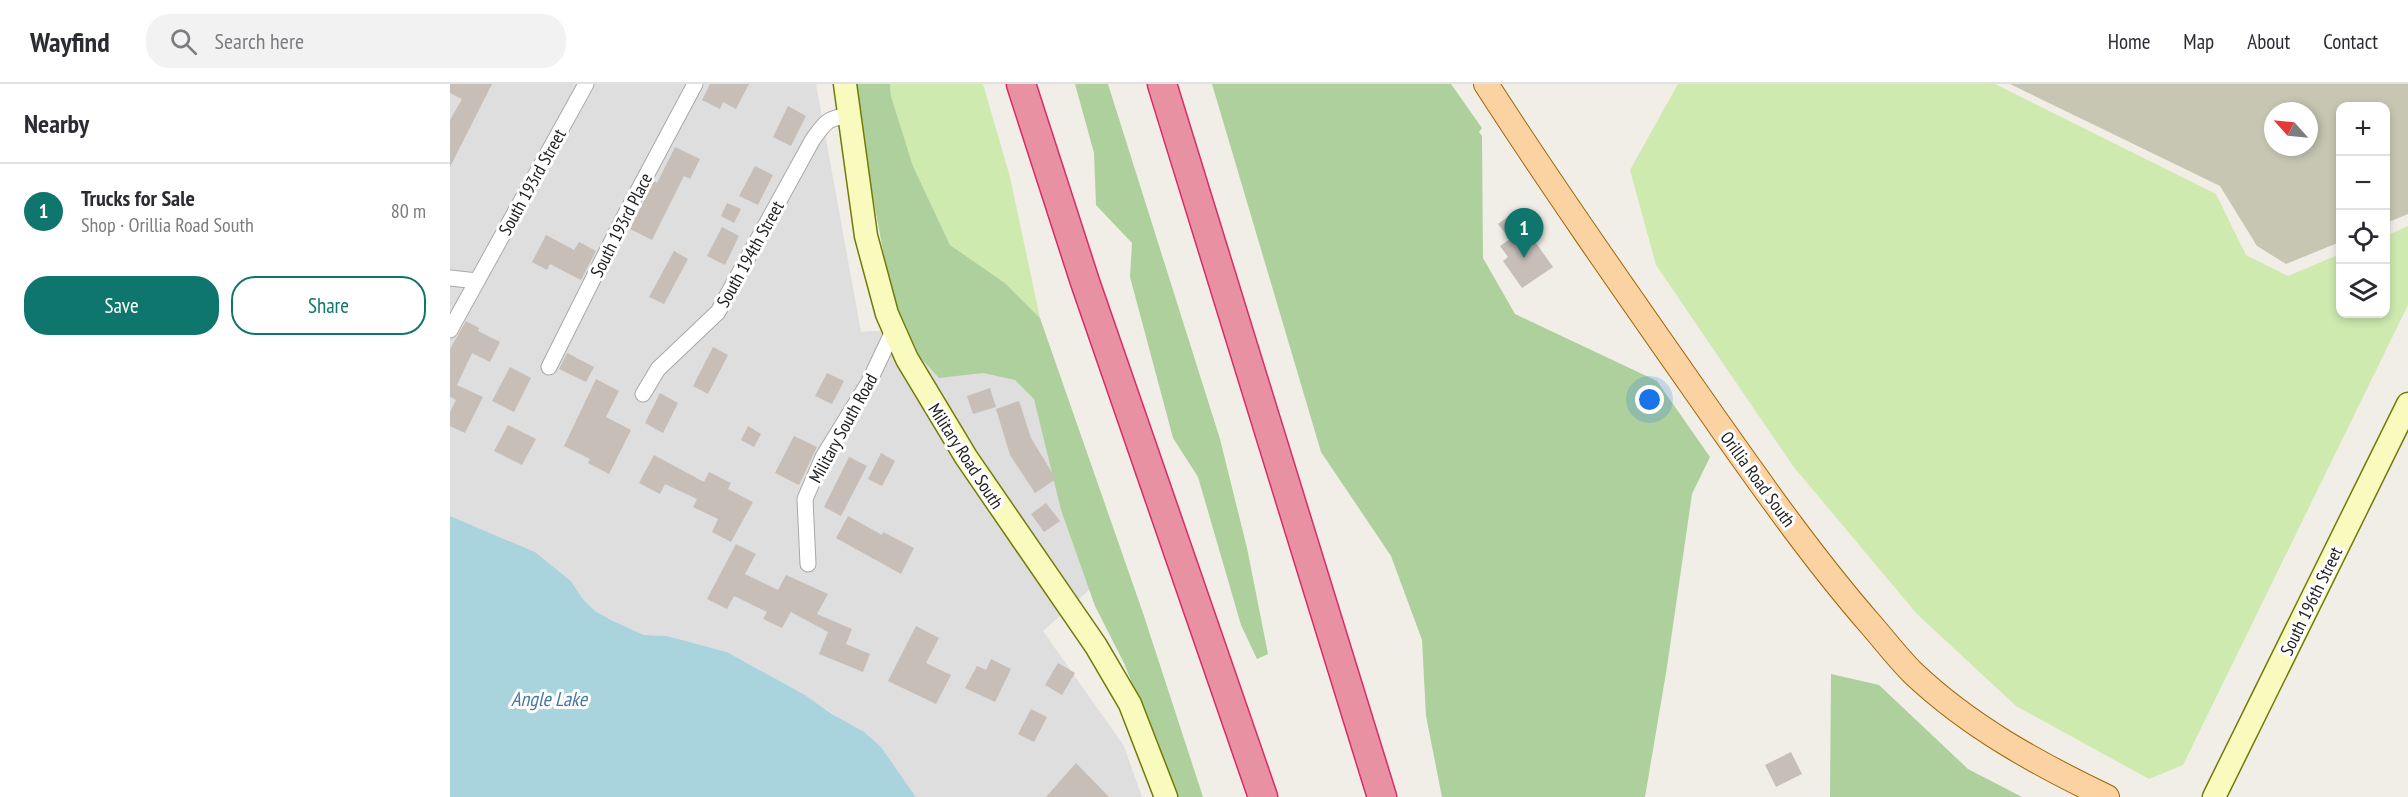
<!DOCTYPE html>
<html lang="en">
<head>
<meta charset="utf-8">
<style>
	:root { --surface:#fff; --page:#f2f2f3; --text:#2b2b33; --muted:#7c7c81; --line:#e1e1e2; --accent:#0f766e }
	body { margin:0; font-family:"PT Sans Narrow",sans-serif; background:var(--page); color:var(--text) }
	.controls { position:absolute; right:18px; top:18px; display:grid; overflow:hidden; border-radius:12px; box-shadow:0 3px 9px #0003 }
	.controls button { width:54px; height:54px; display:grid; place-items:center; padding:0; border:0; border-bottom:2px solid var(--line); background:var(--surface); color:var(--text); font:30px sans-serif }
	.compass { position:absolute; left:1814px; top:18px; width:54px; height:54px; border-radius:50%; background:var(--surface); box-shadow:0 3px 9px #0003; rotate:297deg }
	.you { position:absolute; left:1200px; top:316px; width:21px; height:21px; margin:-15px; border:4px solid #fff; border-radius:50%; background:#1a73e8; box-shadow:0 0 0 9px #1a73e833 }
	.badge { display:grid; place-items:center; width:39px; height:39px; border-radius:50%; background:var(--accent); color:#fff; font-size:20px; font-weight:700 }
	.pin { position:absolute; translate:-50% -50px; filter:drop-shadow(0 2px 3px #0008) }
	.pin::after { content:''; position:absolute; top:32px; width:21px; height:18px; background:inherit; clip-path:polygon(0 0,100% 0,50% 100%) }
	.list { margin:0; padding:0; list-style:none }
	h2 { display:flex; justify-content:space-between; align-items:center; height:78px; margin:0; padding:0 24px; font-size:26px }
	h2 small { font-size:20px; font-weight:400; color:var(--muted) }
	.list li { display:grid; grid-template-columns:39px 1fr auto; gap:18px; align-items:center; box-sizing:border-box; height:96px; padding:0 24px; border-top:2px solid var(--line) }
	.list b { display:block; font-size:22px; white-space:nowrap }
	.list p { margin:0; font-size:20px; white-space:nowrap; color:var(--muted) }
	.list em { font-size:20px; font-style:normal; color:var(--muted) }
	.actions { display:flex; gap:12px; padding:18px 24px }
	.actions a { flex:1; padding:14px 0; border:2px solid var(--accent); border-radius:24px; text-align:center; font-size:21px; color:var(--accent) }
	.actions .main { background:var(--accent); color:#fff }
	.icon { flex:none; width:33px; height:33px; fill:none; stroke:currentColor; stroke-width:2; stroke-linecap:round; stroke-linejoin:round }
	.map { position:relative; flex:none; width:1958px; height:713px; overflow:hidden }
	header { display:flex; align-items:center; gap:36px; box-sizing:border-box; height:84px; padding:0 30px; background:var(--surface); border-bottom:2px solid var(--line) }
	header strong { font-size:28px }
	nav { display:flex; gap:33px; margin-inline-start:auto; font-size:21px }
	.search { width:420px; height:54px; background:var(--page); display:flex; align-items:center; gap:15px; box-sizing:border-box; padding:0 21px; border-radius:24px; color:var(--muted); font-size:22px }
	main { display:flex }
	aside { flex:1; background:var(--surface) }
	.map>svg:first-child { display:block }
	.residential { fill:#dfdede }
	.construction { fill:#c6c6b3; fill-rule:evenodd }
	.grass { fill:#ceeaaf }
	.forest { fill:#aed09d }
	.water { fill:#a9d4de }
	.building { fill:#c6beb7 }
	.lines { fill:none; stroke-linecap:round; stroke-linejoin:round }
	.street-casing { stroke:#a8a8a8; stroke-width:17 }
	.secondary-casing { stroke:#717b06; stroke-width:25 }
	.primary-casing { stroke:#9e6601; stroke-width:26 }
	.highway-casing { stroke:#db2a6b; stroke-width:31 }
	.street { stroke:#fff; stroke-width:15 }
	.secondary { stroke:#f8fabe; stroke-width:22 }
	.primary { stroke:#fbd3a3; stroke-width:24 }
	.highway { stroke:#e791a3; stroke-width:28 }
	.labels { text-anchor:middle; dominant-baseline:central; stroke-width:6; stroke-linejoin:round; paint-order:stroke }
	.street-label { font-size:18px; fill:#212121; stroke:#fff }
	.water-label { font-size:20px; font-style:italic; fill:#4777a2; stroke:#fff }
</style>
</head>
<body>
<header>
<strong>Wayfind</strong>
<div class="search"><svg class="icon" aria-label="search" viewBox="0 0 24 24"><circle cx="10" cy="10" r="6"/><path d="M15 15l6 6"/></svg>Search here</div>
<nav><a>Home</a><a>Map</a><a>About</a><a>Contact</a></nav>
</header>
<main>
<aside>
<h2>Nearby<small></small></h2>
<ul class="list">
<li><span class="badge">1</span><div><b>Trucks for Sale</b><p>Shop · Orillia Road South</p></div><em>80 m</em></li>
</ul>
<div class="actions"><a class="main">Save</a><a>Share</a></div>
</aside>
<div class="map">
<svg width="1958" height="713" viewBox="0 0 1958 713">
	<rect width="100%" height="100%" fill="#f1eee8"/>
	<polygon class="residential" points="0,0 366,0 411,248 571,237 666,482 593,547 674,662 692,713 466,713 431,663 355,611 277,568 217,552 194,551 161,536 145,527 132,514 121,497 85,468 0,432"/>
	<path class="construction" d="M1560 0H1958V130L1936 139V22H1890V158L1836 180 1807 162 1770 102ZM1823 27H1859V63H1823Z"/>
	<g class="grass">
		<polygon points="440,0 533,0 560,93 590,234 555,199 500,161 463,82 441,12"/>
		<polygon points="1228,0 1545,0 1766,110 1796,171 1838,192 1890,170 1890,230 1936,230 1936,152 1958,142 1958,221 1733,681 1699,695 1566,622 1467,530 1343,382 1206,181 1180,86"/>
	</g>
	<g class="forest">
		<polygon points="406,0 440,0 441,12 463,82 500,161 555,199 590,234 693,529 753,713 727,713 674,579 645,522 611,426 584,315 565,296 533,289 489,294 470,273 441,209 421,103"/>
		<polygon points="625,0 658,0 770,355 797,464 818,570 807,575 791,541 748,393 723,354 680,193 682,159 646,121 644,69"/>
		<polygon points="762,0 1001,0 1032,44 1029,48 1032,52 1033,174 1065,230 1207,297 1260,373 1242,410 1217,583 1195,713 992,713 976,632 972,556 941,472 871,368"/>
		<polygon points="1381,590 1429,601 1518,685 1572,713 1380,713"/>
	</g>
	<polygon class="water" points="0,432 85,468 121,497 132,514 145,527 161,536 194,551 217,552 277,568 355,611 382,630 414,648 431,663 466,713 0,713"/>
	<g class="building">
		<polygon points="0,0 42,0 0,83 0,36 12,15 0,9"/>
		<polygon points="260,0 299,0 286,25 273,18 270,25 252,16"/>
		<polygon points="338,22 356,32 341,62 323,53"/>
		<polygon points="225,63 250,75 240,95 234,92 202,156 180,145 204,97 207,99"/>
		<polygon points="305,82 323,91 308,121 289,112"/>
		<polygon points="277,119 291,125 284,139 271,132"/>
		<polygon points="1064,128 1103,183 1072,204 1053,177 1058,173 1050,162 1060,155 1048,140"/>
		<polygon points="272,143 289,152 275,181 257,172"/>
		<polygon points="96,151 124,166 129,158 146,167 131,196 100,180 97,186 82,178"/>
		<polygon points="224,167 238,175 214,220 199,213"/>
		<polygon points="16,237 29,244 28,247 50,258 40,278 22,269 7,301 33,313 15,349 0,342 0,328 6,316 1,313 0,315 0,265"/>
		<polygon points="263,263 278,271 258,310 243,302"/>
		<polygon points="117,269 144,283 136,298 109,285"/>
		<polygon points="60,283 81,294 64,328 42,317"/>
		<polygon points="377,289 394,297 382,320 365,312"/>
		<polygon points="146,295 169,307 156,333 181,346 159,390 138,379 140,375 114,362"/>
		<polygon points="540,304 546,323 523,330 517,312"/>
		<polygon points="210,309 228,319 213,349 195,339"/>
		<polygon points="569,317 581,354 606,395 585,409 560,371 546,325"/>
		<polygon points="58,341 86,355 72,381 44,367"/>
		<polygon points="298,342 311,350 304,363 291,356"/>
		<polygon points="344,352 367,363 349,401 325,389"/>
		<polygon points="431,369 445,377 432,402 418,395"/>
		<polygon points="204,371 254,398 259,388 281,399 278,405 303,418 281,458 262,448 268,435 243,423 247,415 215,400 210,410 189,399"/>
		<polygon points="399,373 417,382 391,432 374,423"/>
		<polygon points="596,419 610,437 594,448 581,430"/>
		<polygon points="398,432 432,451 433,448 464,464 451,490 386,454"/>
		<polygon points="286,460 306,470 295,490 328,506 336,491 378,510 367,530 402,545 396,560 420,570 413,588 369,570 378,548 341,528 332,544 313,535 317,528 284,512 277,525 257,515"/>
		<polygon points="466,542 489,554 476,579 501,591 486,620 438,597"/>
		<polygon points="541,575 561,585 545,618 515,604 527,582 536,586"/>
		<polygon points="608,579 625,589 612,611 595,601"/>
		<polygon points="581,625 597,633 584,658 568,650"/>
		<polygon points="1341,668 1352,690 1326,703 1315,681"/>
		<polygon points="626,679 659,713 596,713"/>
	</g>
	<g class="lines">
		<g class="street-casing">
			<g id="street">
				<polyline points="0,194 27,197"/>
				<polyline points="0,246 136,0"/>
				<polyline points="99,283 173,135 245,0"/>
				<path d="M193 310 208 285 268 228 363 55C376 37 378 34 401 31"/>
				<polyline points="358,480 355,415 373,373 419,298 444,245"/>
			</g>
		</g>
		<g class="secondary-casing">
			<g id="secondary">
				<polyline points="395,0 416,152 437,230 457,275 516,373 646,562 680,620 716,713"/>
				<polyline points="1764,713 1958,320"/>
			</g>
		</g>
		<g class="primary-casing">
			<path id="primary" d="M1036 0C1111 116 1191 229 1270 342 1318 410 1367 479 1422 542 1435 557 1448 574 1463 589 1520 643 1588 680 1657 713"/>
		</g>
		<g class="highway-casing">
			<g id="highway">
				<polyline points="571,0 635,198 813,713"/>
				<polyline points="712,0 932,713"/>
			</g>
		</g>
		<use href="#street" class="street"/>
		<use href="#secondary" class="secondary"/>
		<use href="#primary" class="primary"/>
		<use href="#highway" class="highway"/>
	</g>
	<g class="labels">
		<g class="street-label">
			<text transform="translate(82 98) rotate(-61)">South 193rd Street</text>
			<text transform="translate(171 141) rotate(-63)">South 193rd Place</text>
			<text transform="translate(300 170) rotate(-61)">South 194th Street</text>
			<text transform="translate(393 344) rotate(-61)">Military South Road</text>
			<text transform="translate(516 372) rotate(57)">Military Road South</text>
			<text transform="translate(1308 395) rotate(54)">Orillia Road South</text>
			<text transform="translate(1861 517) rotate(-64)">South 196th Street</text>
		</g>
		<g class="water-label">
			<text x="99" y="615">Angle Lake</text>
		</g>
	</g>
</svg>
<div class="controls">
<button>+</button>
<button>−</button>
<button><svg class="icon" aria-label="locate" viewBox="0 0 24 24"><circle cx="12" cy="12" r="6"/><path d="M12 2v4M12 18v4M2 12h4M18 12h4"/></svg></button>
<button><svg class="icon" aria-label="layers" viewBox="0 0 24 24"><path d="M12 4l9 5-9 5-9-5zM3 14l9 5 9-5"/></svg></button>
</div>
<svg class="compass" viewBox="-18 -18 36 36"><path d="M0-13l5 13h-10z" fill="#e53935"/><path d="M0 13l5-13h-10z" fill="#7c7c81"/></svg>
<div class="you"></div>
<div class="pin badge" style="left:1074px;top:174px">1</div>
</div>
</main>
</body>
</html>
